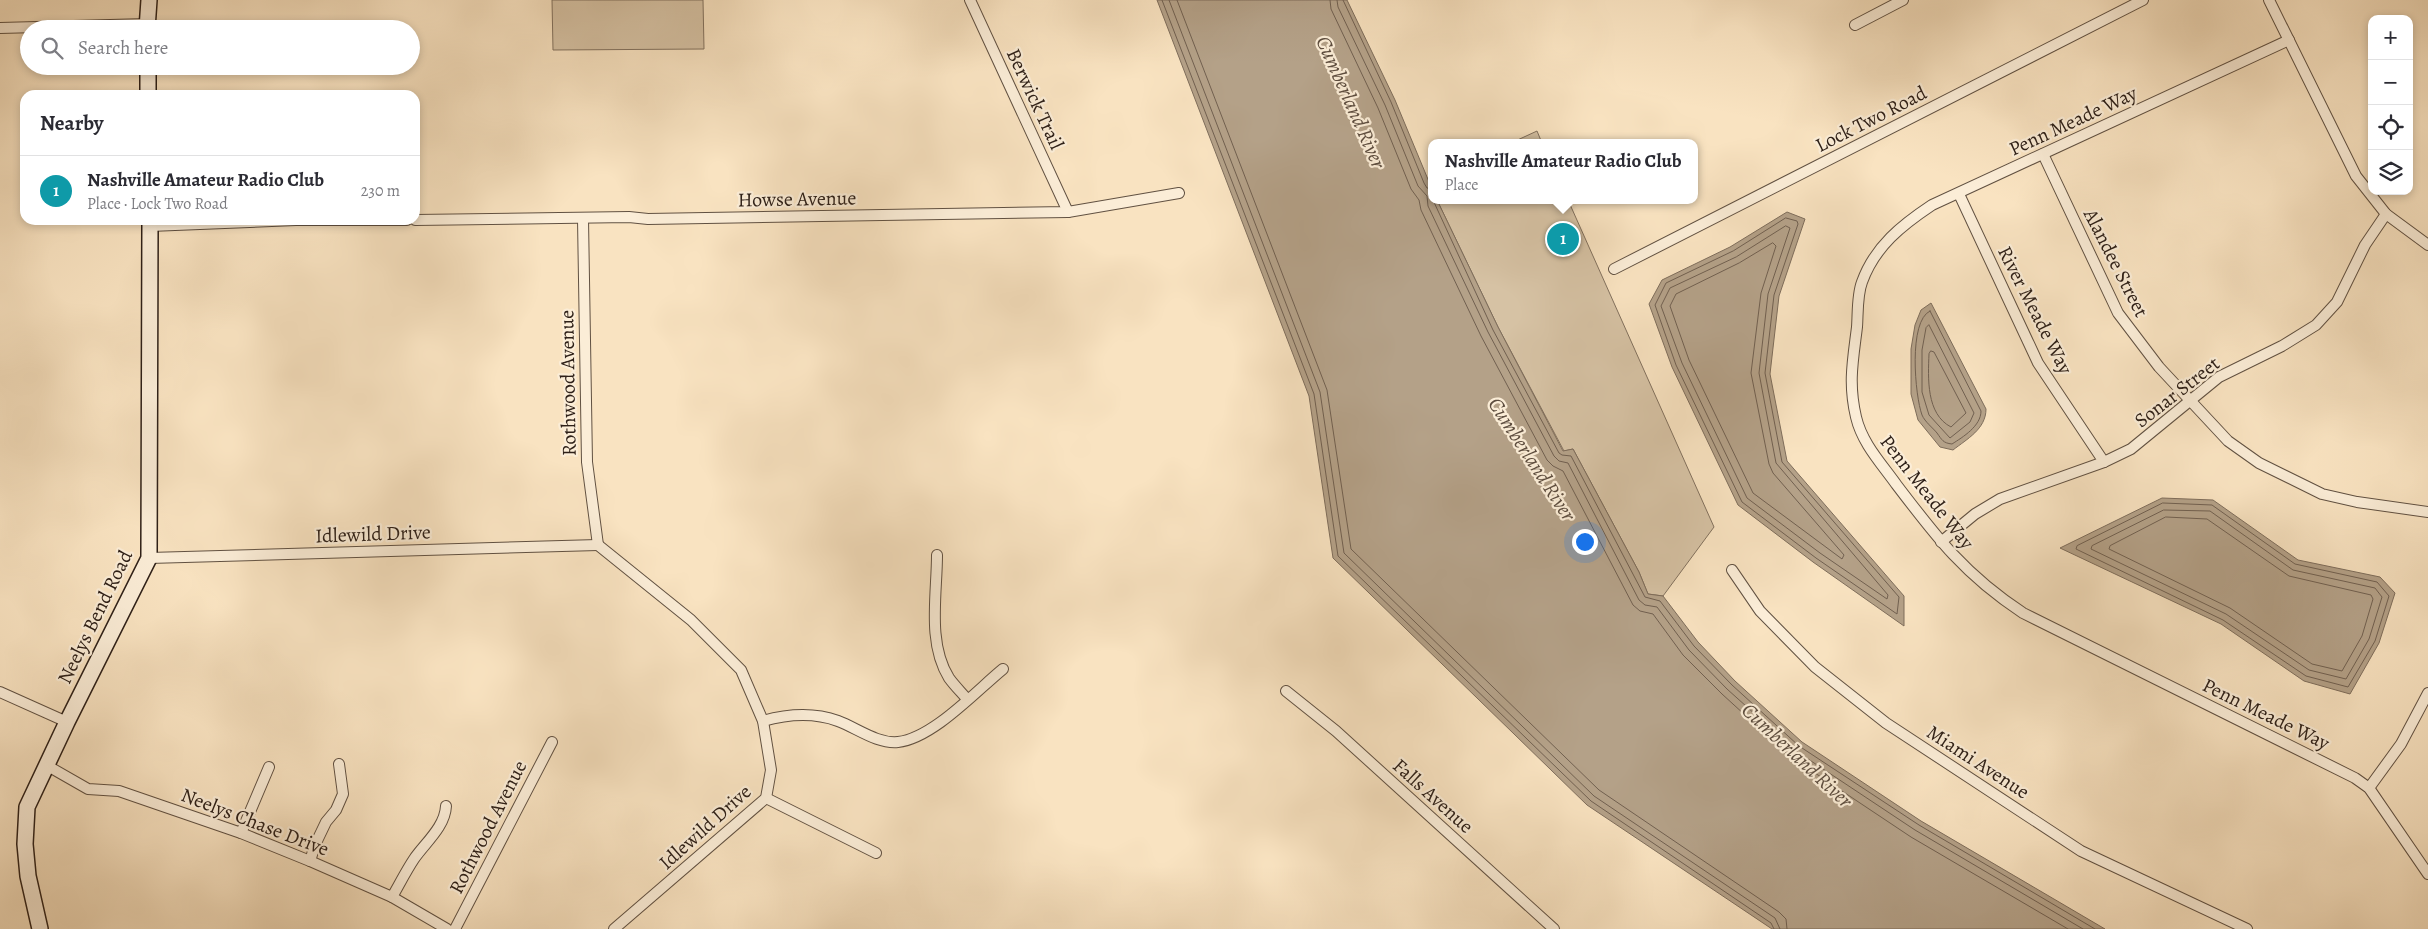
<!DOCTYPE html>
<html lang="en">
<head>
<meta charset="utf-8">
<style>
	:root { --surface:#fff; --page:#f7f7f7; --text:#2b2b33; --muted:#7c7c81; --line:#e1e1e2; --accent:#0b8043 }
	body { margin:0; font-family:Alegreya,serif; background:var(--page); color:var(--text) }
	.controls { position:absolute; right:15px; top:15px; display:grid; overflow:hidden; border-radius:10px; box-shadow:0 2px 8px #0003 }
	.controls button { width:45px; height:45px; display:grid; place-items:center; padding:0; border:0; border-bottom:1px solid var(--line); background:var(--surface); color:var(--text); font:25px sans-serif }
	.you { position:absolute; left:1584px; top:541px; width:18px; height:18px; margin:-12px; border:4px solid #fff; border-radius:50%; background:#1a73e8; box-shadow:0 0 0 8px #1a73e833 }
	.badge { display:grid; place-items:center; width:32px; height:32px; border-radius:50%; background:var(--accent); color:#fff; font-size:16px; font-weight:700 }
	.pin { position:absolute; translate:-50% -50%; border:2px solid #fff; box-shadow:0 1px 5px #0006 }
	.popup { position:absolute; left:1428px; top:139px; width:270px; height:65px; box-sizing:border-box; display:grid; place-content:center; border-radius:10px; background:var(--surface); filter:drop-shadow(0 1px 4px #0005); font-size:16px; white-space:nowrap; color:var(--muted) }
	.popup b { font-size:19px; color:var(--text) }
	.popup::after { content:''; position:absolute; left:50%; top:100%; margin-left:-10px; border:10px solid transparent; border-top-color:var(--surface) }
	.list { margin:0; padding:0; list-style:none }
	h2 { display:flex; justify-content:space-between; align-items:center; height:65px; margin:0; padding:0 20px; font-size:21px }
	h2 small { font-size:16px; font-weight:400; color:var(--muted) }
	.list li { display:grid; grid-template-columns:32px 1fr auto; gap:15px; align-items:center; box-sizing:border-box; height:70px; padding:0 20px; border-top:1px solid var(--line) }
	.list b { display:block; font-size:19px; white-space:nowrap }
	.list p { margin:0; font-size:16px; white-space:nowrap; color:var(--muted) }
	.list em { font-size:16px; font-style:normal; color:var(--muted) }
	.icon { flex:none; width:28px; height:28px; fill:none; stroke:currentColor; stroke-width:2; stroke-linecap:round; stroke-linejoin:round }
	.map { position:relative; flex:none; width:2428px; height:929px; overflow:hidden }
	.search { position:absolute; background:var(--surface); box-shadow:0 2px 8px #0003; left:20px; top:20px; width:400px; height:55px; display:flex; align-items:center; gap:12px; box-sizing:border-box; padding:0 18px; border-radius:28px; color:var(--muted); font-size:19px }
	.panel { position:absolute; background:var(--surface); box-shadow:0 2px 8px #0003; left:20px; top:90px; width:400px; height:135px; border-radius:15px }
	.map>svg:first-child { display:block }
	.green { fill:#d6c2a4; stroke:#82715e }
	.water { fill:#b4a188; stroke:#7e6d5b }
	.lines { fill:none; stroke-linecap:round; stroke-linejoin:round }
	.shore { stroke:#716050; stroke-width:1 }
	.street-casing { stroke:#615142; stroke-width:12 }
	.secondary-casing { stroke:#2e2018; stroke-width:18 }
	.street { stroke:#fbedd7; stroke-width:10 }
	.secondary { stroke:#fbedd7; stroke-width:15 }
	.labels { text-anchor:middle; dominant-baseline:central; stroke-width:4.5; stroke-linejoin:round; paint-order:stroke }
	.street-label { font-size:20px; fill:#2e2018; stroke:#fbedd7 }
	.water-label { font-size:21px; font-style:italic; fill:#5d4d3f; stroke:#fbedd7 }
</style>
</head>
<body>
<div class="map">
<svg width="2428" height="929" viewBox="0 0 2428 929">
	<rect width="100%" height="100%" fill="#f9e3c1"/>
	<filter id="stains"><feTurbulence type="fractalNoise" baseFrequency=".004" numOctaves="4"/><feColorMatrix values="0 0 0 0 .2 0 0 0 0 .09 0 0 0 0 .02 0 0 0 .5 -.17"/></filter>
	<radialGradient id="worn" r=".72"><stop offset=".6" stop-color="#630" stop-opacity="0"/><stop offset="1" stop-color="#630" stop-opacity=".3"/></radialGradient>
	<g class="green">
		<polygon points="552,0 703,0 704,49 553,50"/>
		<polygon points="1537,131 1542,143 1511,143"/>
		<polygon points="1437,200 1568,200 1714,527 1663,596 1648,594 1639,572 1573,449 1564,451 1498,327"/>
	</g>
	<g class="water">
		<polygon points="1157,0 1347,0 1395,100 1432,189 1432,200 1437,200 1498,327 1563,451 1573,449 1639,572 1648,594 1663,596 1698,642 1735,681 1802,742 1921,821 2105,929 1772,929 1587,805 1333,558 1309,396"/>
		<polygon points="1787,212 1805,219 1779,296 1770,374 1787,461 1904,596 1904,626 1813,562 1738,505 1672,367 1649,304 1662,280 1730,247"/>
		<path d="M1931 303 1986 409C1986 429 1967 439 1953 450L1940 447 1918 420 1911 394V349L1915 325 1921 310Z"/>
		<polygon points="2162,498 2213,500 2298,560 2380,577 2395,593 2379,643 2350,694 2304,681 2221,624 2060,548"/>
	</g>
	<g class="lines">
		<g class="shore">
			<polyline points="1162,0 1314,394 1338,556 1591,801 1771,923 1774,929"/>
			<polyline points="1169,0 1320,392 1344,553 1594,796 1775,918 1780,929"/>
			<polyline points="1177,0 1327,390 1351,549 1599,790 1779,912 1786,919 1787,929"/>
			<polyline points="1330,0 1331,9 1378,108 1411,189 1419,200 1421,210 1481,336 1547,460 1553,466 1563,471 1633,605 1640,611 1653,614 1683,655 1722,694 1791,757 1911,837 2068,929"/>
			<polyline points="1337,0 1338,7 1385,105 1418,186 1427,196 1428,206 1488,332 1554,456 1559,461 1568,463 1639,600 1645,605 1657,607 1689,650 1727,689 1796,751 1915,830 2083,929"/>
			<polyline points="1343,0 1391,102 1424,183 1427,188 1432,189"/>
			<polyline points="1433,200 1493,330 1559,453 1562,455 1571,456 1645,597 1660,601 1694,646 1732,685 1799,746 1919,825 2095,929"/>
			<polygon points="1786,218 1797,221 1798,224 1774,295 1765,373 1782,462 1899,597 1897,614 1816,558 1742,502 1676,365 1655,305 1666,283 1733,251"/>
			<polygon points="1786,226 1790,228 1768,294 1759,373 1776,463 1888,595 1887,599 1820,553 1747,498 1682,363 1661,306 1670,288 1736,257"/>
			<polygon points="1773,243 1776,246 1761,293 1751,373 1769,464 1773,473 1844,555 1842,559 1753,493 1689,360 1670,306 1676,294 1739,263"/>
			<path d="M1930 311 1981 411C1981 426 1963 437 1952 444 1943 443 1942 440 1937 433 1933 428 1925 422 1922 415 1915 396 1908 321 1930 311Z"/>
			<polygon points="1929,325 1974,413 1970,422 1950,438 1929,415 1922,392 1922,350 1926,328"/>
			<path d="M1931 351 1934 352 1966 413 1951 427C1926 414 1928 378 1929 354Z"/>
			<polygon points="2163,503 2212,505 2295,564 2377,582 2389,596 2375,641 2348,687 2306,676 2223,620 2076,549 2077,546"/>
			<polygon points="2164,510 2210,511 2293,570 2375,588 2382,597 2369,639 2346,679 2309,670 2226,614 2091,549 2092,546"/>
			<polygon points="2166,517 2207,519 2289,576 2371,595 2373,599 2362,636 2342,671 2312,664 2230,608 2109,549 2110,546"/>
		</g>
		<g class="street-casing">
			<g id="street">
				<polyline points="970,0 1068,212"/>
				<polyline points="2269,0 2356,176 2386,214 2428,245"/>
				<polyline points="1855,25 1903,0"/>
				<polyline points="0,28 147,24"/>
				<path d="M2289 40 1932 205C1902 225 1875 246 1862 282 1857 295 1858 313 1857 327 1853 360 1848 383 1856 417 1862 443 1881 463 1896 484 1937 538 1965 575 2023 613L2355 778 2369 788 2428 874"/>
				<polyline points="2043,154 2118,313 2159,367 2228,441 2259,463 2322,494 2357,502 2428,512"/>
				<polyline points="1959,194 2038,363 2104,462"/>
				<polyline points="583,219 587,462 598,545"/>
				<polyline points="415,220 629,217 648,219 1068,212 1179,193"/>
				<polyline points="150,226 296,220 407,220"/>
				<polyline points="1614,269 2143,0"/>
				<polyline points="1941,542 1975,514 2000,499 2104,462 2131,449 2219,377 2282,346 2316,325 2337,302 2365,245 2386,214"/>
				<polyline points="598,545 691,620 741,670 763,721 771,770 766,798 614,929"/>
				<path d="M937 555C937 594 927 643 949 678 954 685 961 692 967 699"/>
				<polyline points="149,558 598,545"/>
				<polyline points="1732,570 1760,611 1815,667 1886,723 2081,851 2247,929"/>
				<polyline points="1286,691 1336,731 1554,929"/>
				<polyline points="0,692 67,722"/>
				<path d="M763 721C788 714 813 712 838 721 857 728 877 744 898 742 933 738 976 691 1003 669"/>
				<polyline points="46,765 88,789 119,791 241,833 310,861 392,897 447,929"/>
				<polyline points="2369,788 2401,744 2428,693"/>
				<polyline points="766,798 876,853"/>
				<polyline points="241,833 269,767"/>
				<polyline points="310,861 315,845 326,822 336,810 343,794 339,764"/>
				<path d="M392 897C399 885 406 871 414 859 425 843 445 827 446 806"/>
				<polyline points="455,929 552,742"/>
			</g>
		</g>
		<g class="secondary-casing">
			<g id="secondary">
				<polyline points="147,29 149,0"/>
				<polyline points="148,66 148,95"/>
				<polyline points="40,929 28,876 25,844 27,807 67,722 149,558 150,220"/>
			</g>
		</g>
		<use href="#street" class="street"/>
		<use href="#secondary" class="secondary"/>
	</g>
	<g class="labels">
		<g class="street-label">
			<text transform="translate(1035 99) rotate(65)">Berwick Trail</text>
			<text transform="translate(1871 119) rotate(-27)">Lock Two Road</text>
			<text transform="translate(2073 121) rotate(-25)">Penn Meade Way</text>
			<text transform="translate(797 199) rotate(-1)">Howse Avenue</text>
			<text transform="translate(2116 263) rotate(63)">Alandee Street</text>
			<text transform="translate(2035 310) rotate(63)">River Meade Way</text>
			<text transform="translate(568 383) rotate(-91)">Rothwood Avenue</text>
			<text transform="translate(2177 392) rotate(-38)">Sonar Street</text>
			<text transform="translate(1927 492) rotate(52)">Penn Meade Way</text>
			<text transform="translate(373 534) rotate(-2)">Idlewild Drive</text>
			<text transform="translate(95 617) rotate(-64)">Neelys Bend Road</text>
			<text transform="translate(2266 714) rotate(26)">Penn Meade Way</text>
			<text transform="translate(1978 762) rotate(33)">Miami Avenue</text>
			<text transform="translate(1433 796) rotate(42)">Falls Avenue</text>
			<text transform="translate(255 822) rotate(21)">Neelys Chase Drive</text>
			<text transform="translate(488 827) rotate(-63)">Rothwood Avenue</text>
			<text transform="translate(705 827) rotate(-42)">Idlewild Drive</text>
		</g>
		<g class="water-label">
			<text transform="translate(1351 102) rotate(66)">Cumberland River</text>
			<text transform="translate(1532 459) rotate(57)">Cumberland River</text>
			<text transform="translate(1797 755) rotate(43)">Cumberland River</text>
		</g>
	</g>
	<rect width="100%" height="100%" filter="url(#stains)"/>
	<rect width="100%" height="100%" fill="url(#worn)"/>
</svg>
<div class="controls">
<button>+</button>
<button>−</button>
<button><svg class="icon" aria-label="locate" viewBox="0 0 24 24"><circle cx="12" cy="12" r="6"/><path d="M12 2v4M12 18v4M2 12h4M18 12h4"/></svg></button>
<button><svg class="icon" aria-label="layers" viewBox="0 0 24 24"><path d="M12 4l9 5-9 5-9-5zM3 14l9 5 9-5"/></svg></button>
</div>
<div class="you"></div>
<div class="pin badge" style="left:1563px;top:239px;background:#0f9aa8">1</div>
<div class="popup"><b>Nashville Amateur Radio Club</b>Place</div>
<div class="search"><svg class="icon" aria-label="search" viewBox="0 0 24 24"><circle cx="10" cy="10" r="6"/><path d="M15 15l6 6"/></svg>Search here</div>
<section class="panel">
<h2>Nearby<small></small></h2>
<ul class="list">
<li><span class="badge" style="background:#0f9aa8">1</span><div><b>Nashville Amateur Radio Club</b><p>Place · Lock Two Road</p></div><em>230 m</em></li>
</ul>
</section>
</div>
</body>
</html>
